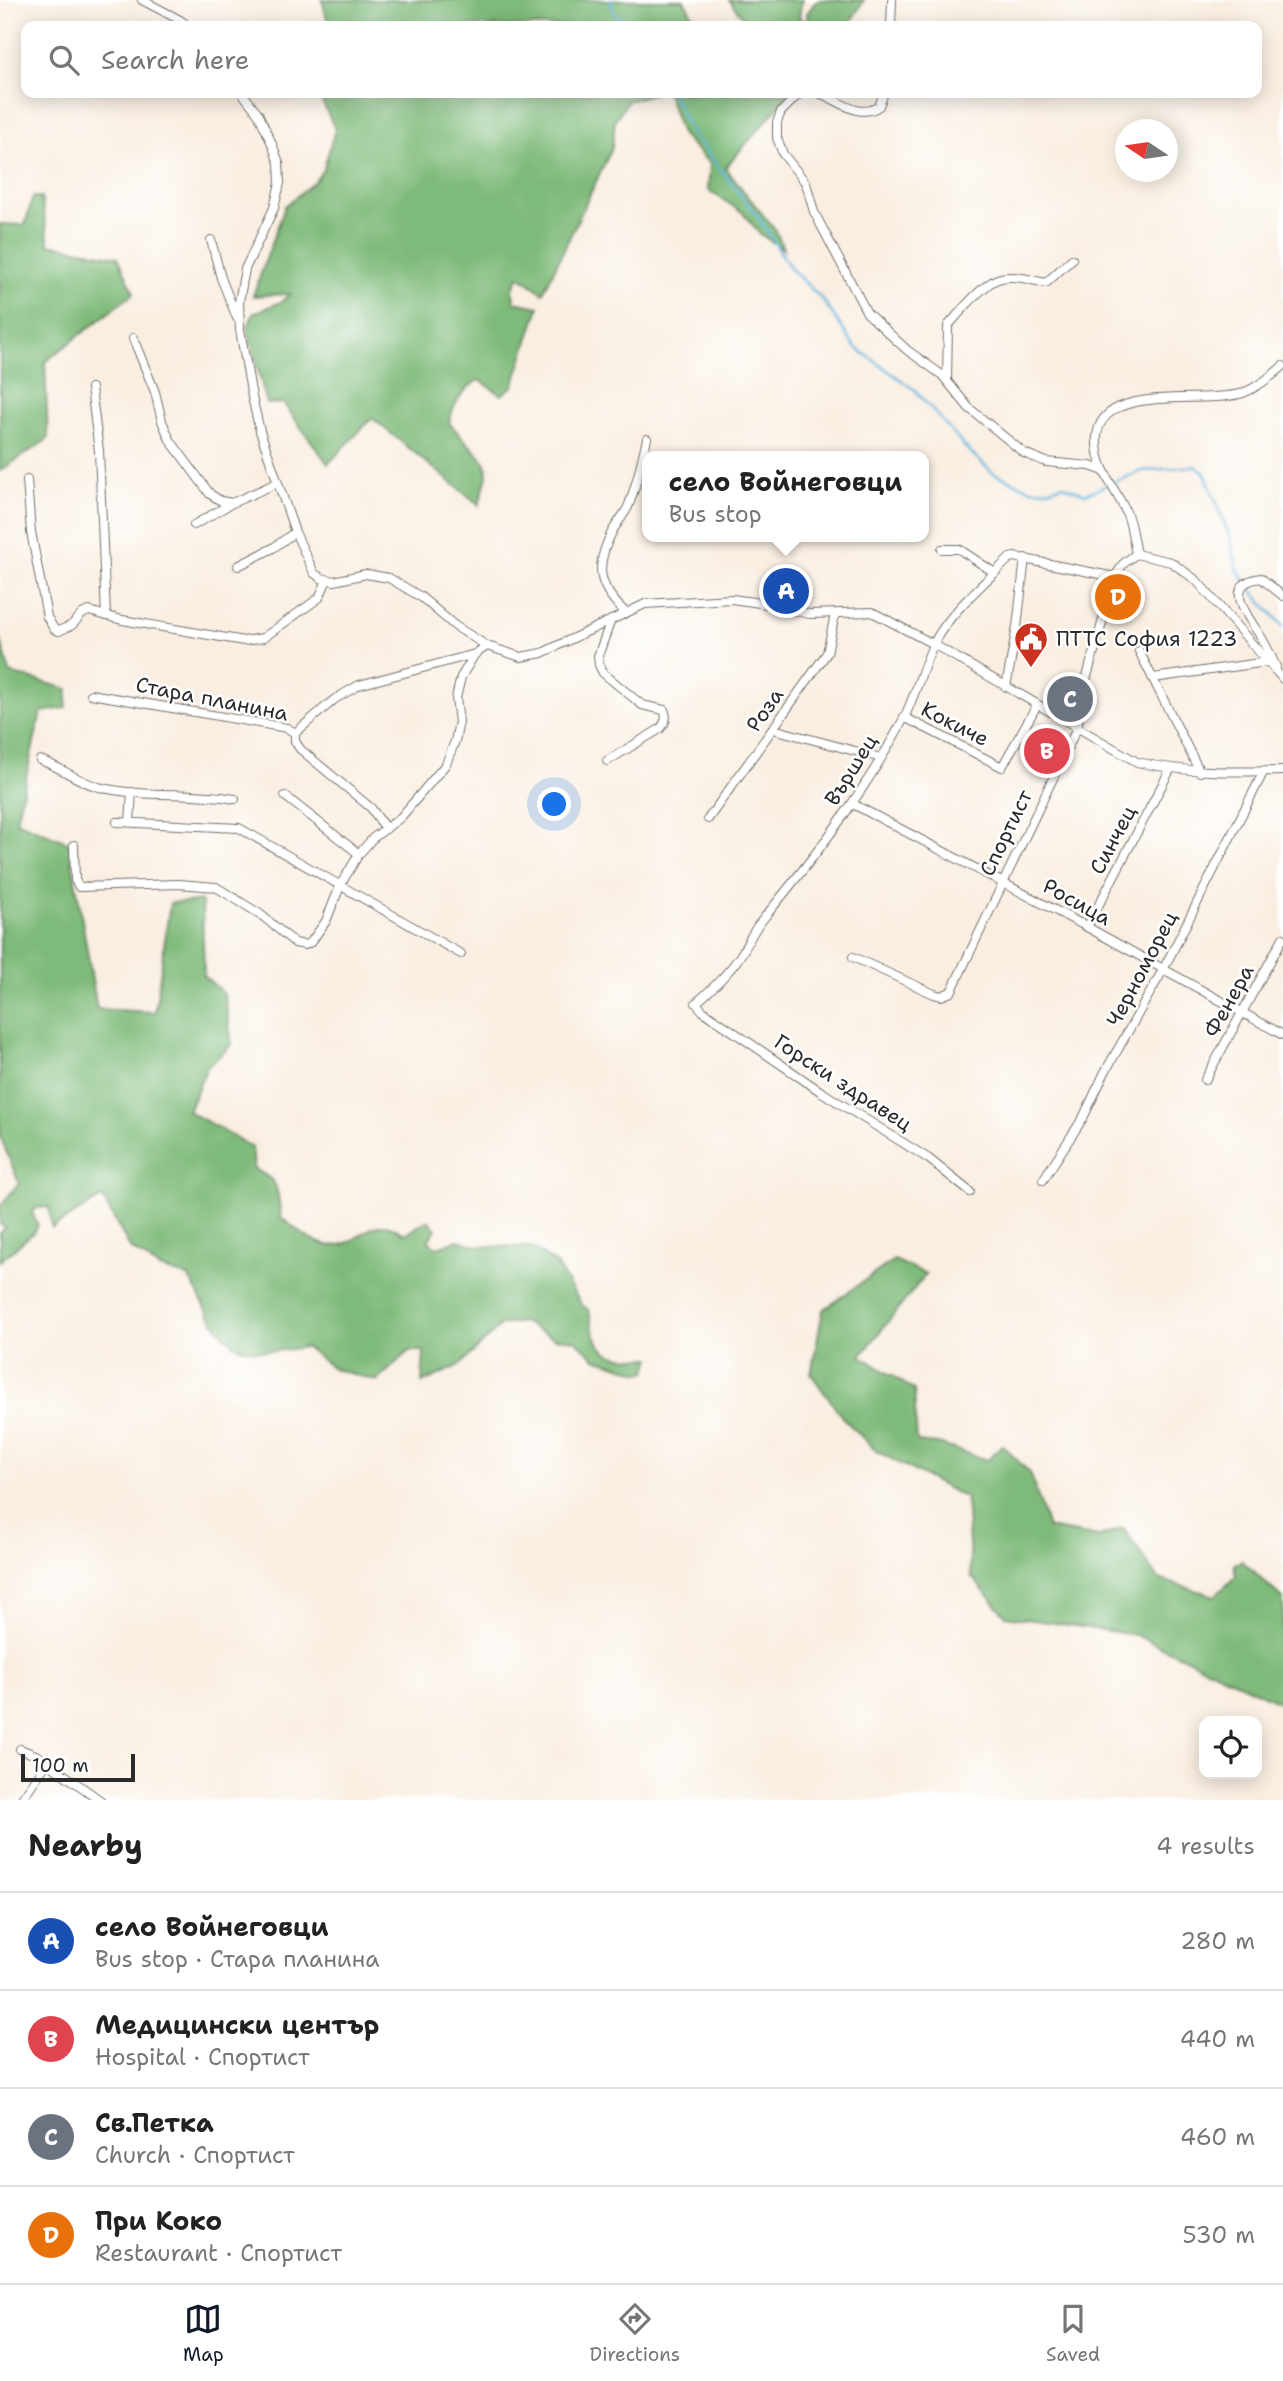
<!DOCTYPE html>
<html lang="en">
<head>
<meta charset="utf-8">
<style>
	:root { --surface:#fff; --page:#f6f6f6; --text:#222; --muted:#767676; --line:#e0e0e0; --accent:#111827 }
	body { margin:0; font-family:"Shantell Sans",sans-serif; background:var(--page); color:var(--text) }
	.controls { position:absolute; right:21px; bottom:21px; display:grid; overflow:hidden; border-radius:14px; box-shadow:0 4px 18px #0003 }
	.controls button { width:63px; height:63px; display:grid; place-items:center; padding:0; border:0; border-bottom:2px solid var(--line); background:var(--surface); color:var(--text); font:35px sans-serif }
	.compass { position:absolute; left:1115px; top:119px; width:63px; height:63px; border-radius:50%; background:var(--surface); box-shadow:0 4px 18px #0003; rotate:283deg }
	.scale { position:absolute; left:21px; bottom:18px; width:114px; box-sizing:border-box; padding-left:7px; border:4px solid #2b2b2b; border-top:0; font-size:19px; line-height:24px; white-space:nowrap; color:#2b2b2b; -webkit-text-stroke:5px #fff; paint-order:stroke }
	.you { position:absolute; left:555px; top:805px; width:24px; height:24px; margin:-18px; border:5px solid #fff; border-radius:50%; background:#1a73e8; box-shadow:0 0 0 10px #1a73e833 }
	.badge { display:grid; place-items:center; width:46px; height:46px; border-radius:50%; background:var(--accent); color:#fff; font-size:23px; font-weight:700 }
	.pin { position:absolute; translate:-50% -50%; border:4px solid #fff; box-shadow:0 2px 7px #0006 }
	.popup { position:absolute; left:642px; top:451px; width:287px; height:91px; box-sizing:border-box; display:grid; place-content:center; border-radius:14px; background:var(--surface); filter:drop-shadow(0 2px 5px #0005); font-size:23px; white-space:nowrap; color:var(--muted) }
	.popup b { font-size:26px; color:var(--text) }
	.popup::after { content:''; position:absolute; left:50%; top:100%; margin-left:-14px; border:14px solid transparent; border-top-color:var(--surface) }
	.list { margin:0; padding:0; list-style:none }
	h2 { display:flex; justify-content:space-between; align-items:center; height:91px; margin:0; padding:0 28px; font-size:30px }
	h2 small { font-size:23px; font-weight:400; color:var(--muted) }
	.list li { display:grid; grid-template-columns:46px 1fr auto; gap:21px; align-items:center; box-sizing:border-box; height:98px; padding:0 28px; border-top:2px solid var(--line) }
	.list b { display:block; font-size:26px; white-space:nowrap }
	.list p { margin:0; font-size:23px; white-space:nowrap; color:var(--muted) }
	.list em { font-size:23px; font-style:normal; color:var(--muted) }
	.icon { flex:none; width:38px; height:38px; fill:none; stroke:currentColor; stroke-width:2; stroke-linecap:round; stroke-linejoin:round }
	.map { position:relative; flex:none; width:1283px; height:1800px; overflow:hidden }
	.search { position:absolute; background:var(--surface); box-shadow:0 4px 18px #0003; left:21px; right:21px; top:21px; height:77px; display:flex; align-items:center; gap:18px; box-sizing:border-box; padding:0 24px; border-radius:14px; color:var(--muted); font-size:26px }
	.sheet { height:483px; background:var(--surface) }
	nav { display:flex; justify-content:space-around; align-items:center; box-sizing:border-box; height:98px; border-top:2px solid var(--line); background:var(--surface); font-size:19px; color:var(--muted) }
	nav a { display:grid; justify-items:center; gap:4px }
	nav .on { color:var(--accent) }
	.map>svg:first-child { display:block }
	.forest { fill:#7eba79; stroke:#547252; stroke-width:2 }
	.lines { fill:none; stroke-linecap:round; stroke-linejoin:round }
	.stream { stroke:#64b4de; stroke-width:2.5 }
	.minor-casing { stroke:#736f6a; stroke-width:10 }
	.minor { stroke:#fff; stroke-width:8 }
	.labels { text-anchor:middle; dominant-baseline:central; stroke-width:5; stroke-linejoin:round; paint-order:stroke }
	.poi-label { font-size:21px; fill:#2b2b2b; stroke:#fff; text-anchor:start }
	.street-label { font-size:21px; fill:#2b2b2b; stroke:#fff }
</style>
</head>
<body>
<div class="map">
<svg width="1283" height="1800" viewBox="0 0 1283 1800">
	<rect width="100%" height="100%" fill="#fff"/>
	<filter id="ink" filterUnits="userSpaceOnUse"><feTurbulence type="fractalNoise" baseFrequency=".0143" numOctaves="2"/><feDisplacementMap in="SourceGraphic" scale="14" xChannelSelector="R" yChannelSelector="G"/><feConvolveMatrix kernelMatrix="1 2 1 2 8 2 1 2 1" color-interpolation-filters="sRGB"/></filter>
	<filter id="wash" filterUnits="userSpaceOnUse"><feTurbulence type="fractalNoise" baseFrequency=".00686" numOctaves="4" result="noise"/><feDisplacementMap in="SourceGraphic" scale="28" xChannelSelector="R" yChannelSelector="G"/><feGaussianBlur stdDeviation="1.57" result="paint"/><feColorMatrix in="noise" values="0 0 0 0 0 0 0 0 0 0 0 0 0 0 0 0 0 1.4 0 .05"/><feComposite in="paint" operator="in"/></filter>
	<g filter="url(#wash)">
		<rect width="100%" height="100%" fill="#f9eee0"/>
		<g class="forest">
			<polygon points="322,0 684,0 698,26 329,26"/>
			<path d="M729 0H802L799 17 808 25 807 13 817 0H864L848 26H780L781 23C753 33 745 21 729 0Z"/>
			<path d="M318 93H656L628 101 615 120 612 148 543 293 519 276 513 288 514 302 539 307 513 386 502 395 479 380C463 389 453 405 449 423L486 463 487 476 479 505 372 418 328 464 283 403 267 404 247 328 254 313 281 302 290 294 253 296 285 206 315 181 324 168 335 129Z"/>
			<polygon points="667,93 790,93 725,168 776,231 783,249 760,234 742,212 708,190 710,164 681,134"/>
			<polygon points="33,197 41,197 49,244 118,257 134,293 45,362 48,439 0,471 0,224 25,225"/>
			<path d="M0 637 10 673 68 689 66 708 41 712 16 821 69 843 97 1009 155 1012 170 903 202 901 204 976 224 994 232 1044 207 1067 188 1111 252 1147 254 1169C282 1183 276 1188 281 1217 291 1225 301 1235 313 1240 351 1259 361 1224 385 1225 392 1225 399 1231 405 1234L428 1220 436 1229 428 1241 437 1247 458 1240 477 1246 531 1247 555 1263 582 1305 589 1310C596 1356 607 1358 651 1358L647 1371 641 1373 595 1358 575 1340 554 1338 523 1322 501 1325 460 1365 422 1383 424 1351H409L377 1381 334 1369 306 1347C284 1350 261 1354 240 1347 220 1341 199 1295 189 1277L160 1268 130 1248 102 1197 52 1228 49 1207 35 1208 32 1213 38 1225 35 1231 0 1261V1233L6 1227 0 1225V1206L19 1183 0 1136Z"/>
			<polygon points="894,1260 926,1274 861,1356 914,1390 917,1442 938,1444 988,1460 1002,1445 1030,1473 1048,1528 1099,1537 1123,1528 1158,1579 1215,1596 1236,1576 1234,1564 1242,1561 1283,1599 1283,1704 1136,1635 1006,1616 971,1576 966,1498 876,1451 843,1418 811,1374 823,1310"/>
		</g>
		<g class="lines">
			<g class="stream">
				<polyline points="610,0 615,14 633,26"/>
				<polyline points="672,93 689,129 761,221 791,269 823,300 855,347 915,390 964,446 993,473 1031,489 1048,490 1063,485 1085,494 1142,471 1196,466 1205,473 1230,538 1237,568 1245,581"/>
				<polyline points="1248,586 1283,626"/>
			</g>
		</g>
	</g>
	<g filter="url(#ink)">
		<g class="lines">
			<g class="minor-casing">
				<g id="minor">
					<polyline points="142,0 180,20 188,26"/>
					<polyline points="891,26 892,0"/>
					<path d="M242 93 258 113 272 144 279 163 280 183 274 208 245 269 239 302 240 330 252 397 260 431 295 532 314 573 321 578 334 581 366 574 389 578 421 597 455 626 487 646 521 657 542 653 645 604 732 599 767 604 809 614 872 612 933 644 1137 762C1185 773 1233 772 1283 771"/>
					<polyline points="800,93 781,112 777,122 777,138 783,154 806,183 814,212 867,313 907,350 942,375 969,408 1024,453 1046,462 1090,466 1104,471"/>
					<path d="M819 93C839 100 859 120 879 106L884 93"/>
					<polyline points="211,240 221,278 237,318"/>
					<polyline points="133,338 155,392 162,421 170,440 210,494 221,501 232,503 277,483"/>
					<path d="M947 380 948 326C959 313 985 281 1001 278 1015 275 1032 280 1046 283L1072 259"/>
					<polyline points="91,388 99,451 106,616"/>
					<polyline points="27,480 31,532 47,617 54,629 59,631 72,625 82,614 89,611 122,620 244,641 263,638 319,598 327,580"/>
					<polyline points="194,525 232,503"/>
					<polyline points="942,549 959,549 995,573"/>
					<path d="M1136 554C1133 541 1132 525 1126 512 1116 490 1098 469 1097 444 1092 380 1204 406 1243 393 1258 387 1271 377 1283 366"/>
					<polyline points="1136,554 1171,562 1196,580 1283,679"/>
					<polyline points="238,566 273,548 295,532"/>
					<path d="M625 612C596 585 595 565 613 530 618 522 624 515 628 507 637 485 641 462 647 439"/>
					<polyline points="1139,651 1200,772"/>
					<path d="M1276 667C1271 656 1267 646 1261 637 1249 618 1220 583 1261 578L1283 596"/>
					<polyline points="1153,678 1267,662"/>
					<polyline points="1006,687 1017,627 1025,558"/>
					<polyline points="91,694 287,728 295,733"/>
					<polyline points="904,717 1002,767 1037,705"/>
					<polyline points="773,729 881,758"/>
					<polyline points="295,733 335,699 359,685 475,654"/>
					<polyline points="295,733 295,741 300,749 371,808 386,829"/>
					<path d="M40 760C61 767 78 782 99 787 141 798 190 791 235 799"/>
					<path d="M607 761 660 729C665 723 668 718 664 710L642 705 603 673 599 665 598 656 611 620"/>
					<polyline points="285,796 359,854"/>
					<polyline points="853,804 1087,927 1283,1035"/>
					<polyline points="708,819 827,653 835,614"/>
					<polyline points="117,822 239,828 461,954"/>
					<polyline points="130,822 132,792"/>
					<polyline points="74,845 75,880 79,887 179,884 216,887 260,914 295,943 305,945 311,942 326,921 341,884 359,854 373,838 401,817 446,764 455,741 459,722 456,698 461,677 475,654 487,646"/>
					<polyline points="1087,927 1170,770"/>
					<polyline points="853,957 934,994 941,996 951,992 1077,728 1086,680 1115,577 1123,564 1136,554"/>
					<polyline points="1205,1080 1283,938"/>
					<polyline points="1043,1180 1083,1118 1105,1072 1163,970 1264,771"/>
					<path d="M970 1192 929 1159 820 1091 703 1011 696 1003C712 989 728 974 740 956 747 946 751 934 759 924 812 860 864 794 903 720 915 696 922 669 933 645 947 615 986 581 1010 558L1014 557 1115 577"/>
					<polyline points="20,1749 38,1756 100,1800"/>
					<polyline points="21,1800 47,1763"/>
				</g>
			</g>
			<use href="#minor" class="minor"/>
		</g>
	</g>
	<defs>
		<g id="civic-pin" transform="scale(1.75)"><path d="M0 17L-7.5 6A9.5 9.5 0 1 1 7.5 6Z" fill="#c8321e" stroke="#fff"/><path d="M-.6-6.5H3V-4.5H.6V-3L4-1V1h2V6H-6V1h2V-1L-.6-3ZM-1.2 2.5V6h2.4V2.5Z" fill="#fff"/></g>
	</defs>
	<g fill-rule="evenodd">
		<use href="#civic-pin" x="1031" y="639"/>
	</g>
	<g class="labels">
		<g class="poi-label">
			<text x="1056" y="639">ПТТС София 1223</text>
		</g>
		<g class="street-label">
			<text transform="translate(212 699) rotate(11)">Стара планина</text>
			<text transform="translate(765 710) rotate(-55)">Роза</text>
			<text transform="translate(955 724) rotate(27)">Кокиче</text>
			<text transform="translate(851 770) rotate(-58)">Вършец</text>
			<text transform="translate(1006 833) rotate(-64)">Спортист</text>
			<text transform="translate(1113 840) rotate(-62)">Синчец</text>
			<text transform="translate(1077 902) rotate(29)">Росица</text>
			<text transform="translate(1142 969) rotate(-62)">Черноморец</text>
			<text transform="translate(1229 1001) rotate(-61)">Фенера</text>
			<text transform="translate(843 1083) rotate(33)">Горски здравец</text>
		</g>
	</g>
</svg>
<div class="controls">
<button><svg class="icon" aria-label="locate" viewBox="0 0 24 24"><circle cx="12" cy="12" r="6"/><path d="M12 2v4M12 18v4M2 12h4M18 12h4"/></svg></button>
</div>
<svg class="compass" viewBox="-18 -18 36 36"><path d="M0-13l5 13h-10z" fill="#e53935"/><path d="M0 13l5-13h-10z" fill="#767676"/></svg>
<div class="scale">100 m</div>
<div class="you"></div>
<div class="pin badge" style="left:786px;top:591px;background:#1a4fb4">A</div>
<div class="popup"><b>село Войнеговци</b>Bus stop</div>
<div class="pin badge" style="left:1047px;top:751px;background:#e0444e">B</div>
<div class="pin badge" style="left:1070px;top:699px;background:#6b7280">C</div>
<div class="pin badge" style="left:1118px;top:597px;background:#e8710a">D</div>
<div class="search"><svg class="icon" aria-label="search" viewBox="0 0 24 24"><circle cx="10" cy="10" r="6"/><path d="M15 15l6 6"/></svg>Search here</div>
</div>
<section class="sheet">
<h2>Nearby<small>4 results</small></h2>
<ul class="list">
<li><span class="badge" style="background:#1a4fb4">A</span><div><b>село Войнеговци</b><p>Bus stop · Стара планина</p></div><em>280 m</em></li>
<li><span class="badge" style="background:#e0444e">B</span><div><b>Медицински център</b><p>Hospital · Спортист</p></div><em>440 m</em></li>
<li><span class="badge" style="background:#6b7280">C</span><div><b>Св.Петка</b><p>Church · Спортист</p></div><em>460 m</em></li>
<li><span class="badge" style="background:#e8710a">D</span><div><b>При Коко</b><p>Restaurant · Спортист</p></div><em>530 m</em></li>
</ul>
</section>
<nav>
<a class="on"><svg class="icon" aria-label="map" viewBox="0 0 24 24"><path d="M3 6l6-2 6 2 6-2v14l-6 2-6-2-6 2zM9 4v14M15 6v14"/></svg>Map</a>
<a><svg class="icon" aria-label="directions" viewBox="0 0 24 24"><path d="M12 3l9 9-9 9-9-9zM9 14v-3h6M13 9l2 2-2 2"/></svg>Directions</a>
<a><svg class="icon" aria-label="saved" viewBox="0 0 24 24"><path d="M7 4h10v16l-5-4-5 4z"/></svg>Saved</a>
</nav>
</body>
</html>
